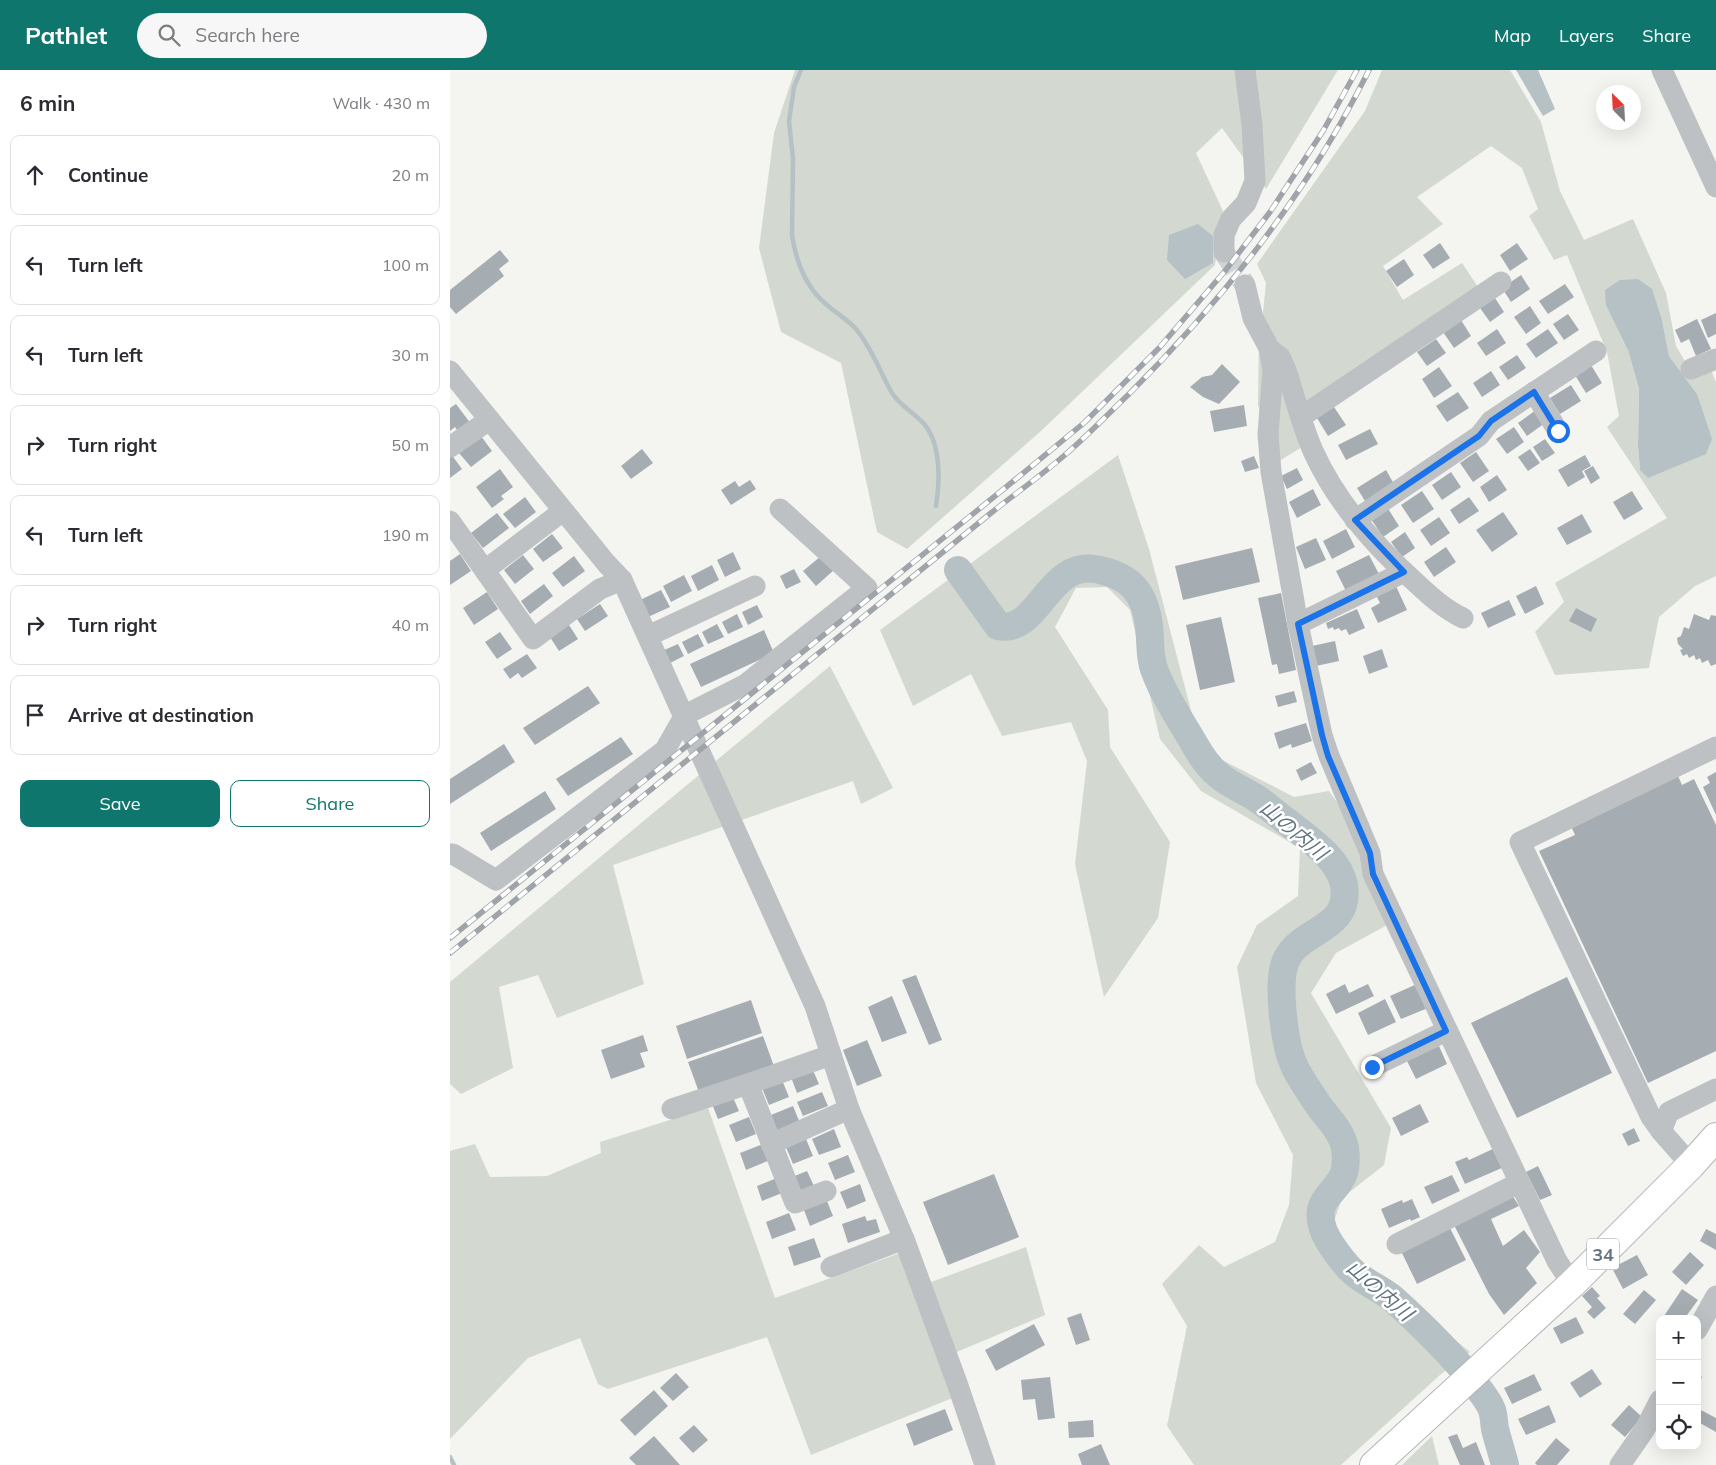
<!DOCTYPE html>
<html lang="en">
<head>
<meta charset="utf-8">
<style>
	:root { --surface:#fff; --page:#f7f7f7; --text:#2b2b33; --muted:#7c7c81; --line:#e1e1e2; --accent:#0f766e }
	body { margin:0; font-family:Mulish,"Noto Sans JP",sans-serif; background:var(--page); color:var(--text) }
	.controls { position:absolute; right:15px; bottom:15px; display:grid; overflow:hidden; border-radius:10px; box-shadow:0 5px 20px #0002 }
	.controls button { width:45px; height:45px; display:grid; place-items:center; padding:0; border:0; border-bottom:1px solid var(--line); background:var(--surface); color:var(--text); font:25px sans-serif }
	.compass { position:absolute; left:1146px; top:15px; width:45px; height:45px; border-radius:50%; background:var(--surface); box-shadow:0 5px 20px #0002; rotate:336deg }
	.stop { position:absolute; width:15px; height:15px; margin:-11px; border:4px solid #1a73e8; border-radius:50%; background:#fff }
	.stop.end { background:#1a73e8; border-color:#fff; box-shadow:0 1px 5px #0008 }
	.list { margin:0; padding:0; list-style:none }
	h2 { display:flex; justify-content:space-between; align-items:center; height:65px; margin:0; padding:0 20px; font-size:21px }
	h2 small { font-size:16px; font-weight:400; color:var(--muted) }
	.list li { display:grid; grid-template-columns:32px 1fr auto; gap:15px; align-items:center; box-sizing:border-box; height:80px; margin:0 10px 10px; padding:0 10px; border:1px solid var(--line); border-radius:10px }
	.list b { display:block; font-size:19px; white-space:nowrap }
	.list em { font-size:16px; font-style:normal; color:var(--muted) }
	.actions { display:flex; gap:10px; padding:15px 20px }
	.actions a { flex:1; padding:11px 0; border:1px solid var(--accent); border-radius:10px; text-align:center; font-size:18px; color:var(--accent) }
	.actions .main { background:var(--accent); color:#fff }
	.icon { flex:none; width:28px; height:28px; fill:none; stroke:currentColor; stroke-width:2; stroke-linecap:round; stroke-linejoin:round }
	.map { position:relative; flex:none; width:1266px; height:1395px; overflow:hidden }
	header { display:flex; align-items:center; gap:30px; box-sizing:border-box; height:70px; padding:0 25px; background:var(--accent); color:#fff }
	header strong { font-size:24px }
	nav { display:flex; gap:28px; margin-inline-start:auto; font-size:18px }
	.search { width:350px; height:45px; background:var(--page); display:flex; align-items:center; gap:12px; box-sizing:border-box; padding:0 18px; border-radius:28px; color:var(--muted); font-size:19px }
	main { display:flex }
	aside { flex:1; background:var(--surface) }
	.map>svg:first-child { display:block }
	.green { fill:#d3d9d0; fill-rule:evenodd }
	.water { fill:#b6c1c5 }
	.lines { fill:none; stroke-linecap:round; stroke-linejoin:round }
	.stream { stroke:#b6c1c5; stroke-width:4.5 }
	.river { stroke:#b6c1c5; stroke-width:28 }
	.building { fill:#a6adb2 }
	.minor-tunnel { stroke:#d0d4d4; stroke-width:21; stroke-dasharray:21 11; stroke-linecap:butt }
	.highway-casing { stroke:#b2b5b8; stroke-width:30 }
	.minor { stroke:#bdc1c4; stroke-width:21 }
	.highway { stroke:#fff; stroke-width:28 }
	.rail-casing { stroke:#9ea4a9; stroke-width:5.5 }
	.rail { stroke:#fff; stroke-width:4; stroke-dasharray:11; stroke-linecap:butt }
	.route { stroke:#1a73e8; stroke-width:6 }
	.labels { text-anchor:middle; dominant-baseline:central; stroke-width:5; stroke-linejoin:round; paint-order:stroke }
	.shield { fill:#fff; stroke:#929da6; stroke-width:1 }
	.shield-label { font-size:18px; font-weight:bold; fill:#647380 }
	.water-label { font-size:20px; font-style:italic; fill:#60757e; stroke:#fff }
</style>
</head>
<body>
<header>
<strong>Pathlet</strong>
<div class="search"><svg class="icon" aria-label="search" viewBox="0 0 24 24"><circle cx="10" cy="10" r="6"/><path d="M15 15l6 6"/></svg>Search here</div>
<nav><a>Map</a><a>Layers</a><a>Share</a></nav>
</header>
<main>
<aside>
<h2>6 min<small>Walk · 430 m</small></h2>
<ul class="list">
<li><svg class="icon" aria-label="ahead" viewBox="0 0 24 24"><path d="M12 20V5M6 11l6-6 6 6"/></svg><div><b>Continue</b></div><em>20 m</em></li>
<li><svg class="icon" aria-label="left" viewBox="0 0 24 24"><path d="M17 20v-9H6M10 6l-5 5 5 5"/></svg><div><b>Turn left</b></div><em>100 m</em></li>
<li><svg class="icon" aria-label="left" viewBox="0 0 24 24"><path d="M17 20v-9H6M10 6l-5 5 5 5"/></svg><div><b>Turn left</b></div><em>30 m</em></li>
<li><svg class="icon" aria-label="right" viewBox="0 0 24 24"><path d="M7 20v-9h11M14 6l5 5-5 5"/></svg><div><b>Turn right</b></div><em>50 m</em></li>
<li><svg class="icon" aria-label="left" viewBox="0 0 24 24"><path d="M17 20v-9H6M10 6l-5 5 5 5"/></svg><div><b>Turn left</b></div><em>190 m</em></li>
<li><svg class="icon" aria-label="right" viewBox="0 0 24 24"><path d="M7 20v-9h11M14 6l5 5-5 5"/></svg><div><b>Turn right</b></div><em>40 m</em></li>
<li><svg class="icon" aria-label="arrive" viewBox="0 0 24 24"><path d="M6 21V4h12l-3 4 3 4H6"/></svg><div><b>Arrive at destination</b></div></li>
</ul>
<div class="actions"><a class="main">Save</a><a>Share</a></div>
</aside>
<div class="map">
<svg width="1266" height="1395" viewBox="0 0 1266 1395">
	<rect width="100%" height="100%" fill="#f4f4f0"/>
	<g class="green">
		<polygon points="345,0 888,0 816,119 772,58 746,83 773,141 765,195 591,361 457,479 427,462 391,293 331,262 309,178 324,63"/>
		<path d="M932 0H1060L1091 52 1110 121 1134 170 1183 149 1216 223 1226 276 1243 305 1261 300 1266 312V506L1245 516 1209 547 1199 598 1105 605 1085 562 1114 532 1105 513 1217 448 1157 357 1169 346 1157 282 1117 185 1104 190 1079 146 1088 139 1072 98 1041 76 967 127 993 154 933 196 953 230 1012 193 1028 217 871 322 852 377 826 393 808 335 809 267 812 252 816 213 807 194 915 41ZM1212 250 1219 286 1247 324 1190 400 1188 376 1189 319 1178 280Z"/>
		<polygon points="668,385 699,479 751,679 844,727 879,721 902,753 939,854 886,883 861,923 941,1058 934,1095 892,1128 882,1157 908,1192 1020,1282 990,1305 891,1395 744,1395 717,1356 737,1256 712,1214 749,1175 774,1197 825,1172 839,1135 843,1085 806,1013 787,897 807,855 848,826 850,778 751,721 710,669 680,540 657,517 626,518 605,557 658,640 660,677 720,772 708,848 654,927 625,794 637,691 621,652 552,666 521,604 463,636 430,560"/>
		<polygon points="380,596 443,718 411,734 403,711 163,795 194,914 107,948 88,905 49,917 63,998 11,1024 0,1014 0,912"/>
		<polygon points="258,1038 325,1228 450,1183 462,1219 576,1177 595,1245 490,1289 505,1327 361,1385 317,1267 158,1319 148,1314 130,1268 78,1288 0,1369 0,1081 25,1074 40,1107 97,1106 151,1083 150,1072"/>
		<polygon points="982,1366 989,1395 952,1395"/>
	</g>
	<g class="water">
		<polygon points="1066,0 1088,0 1105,39 1093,46"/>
		<polygon points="748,154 763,166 763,193 735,209 717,190 719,165"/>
		<polygon points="1188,209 1202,219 1212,250 1219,286 1247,324 1262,369 1256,384 1198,408 1190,400 1188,376 1189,319 1178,280 1156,235 1155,220 1170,210"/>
	</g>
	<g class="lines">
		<g class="stream">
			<path d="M351 0 344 17 339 51 343 89 342 165C346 191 356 218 377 235 386 243 398 250 406 259 422 278 430 302 442 323 450 336 465 343 475 355 491 375 490 412 486 436"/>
			<polyline points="0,1387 4,1395"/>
		</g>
		<path class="river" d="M508 500 548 556C590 565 597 487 650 500 682 507 695 524 699 556 701 571 699 585 704 599 712 621 724 640 736 660 743 671 748 682 756 692 769 710 788 717 806 728 817 735 826 744 836 751 856 767 889 788 894 815 902 865 841 857 833 900 829 923 834 972 843 993 849 1008 860 1022 869 1036 879 1050 891 1060 895 1078 896 1085 896 1096 894 1103 886 1125 863 1128 873 1159 877 1171 892 1191 901 1200 913 1212 930 1218 942 1228 972 1255 1001 1283 1025 1314 1031 1322 1039 1331 1042 1340 1044 1346 1044 1353 1045 1359 1048 1371 1052 1383 1055 1395"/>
	</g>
	<g class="building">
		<polygon points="990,173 1000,188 983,199 973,185"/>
		<polygon points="1067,173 1078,189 1060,201 1050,185"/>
		<polygon points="50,180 59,191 49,199 54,206 6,244 0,237 0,220"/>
		<polygon points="954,189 964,205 947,217 936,201"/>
		<polygon points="1071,205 1080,219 1061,232 1052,218"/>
		<polygon points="1115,214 1124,227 1098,244 1089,231"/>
		<polygon points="1045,228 1054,242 1040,252 1030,238"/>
		<polygon points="1080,236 1091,253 1076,264 1064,247"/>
		<polygon points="1266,243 1266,264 1258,268 1251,250"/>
		<polygon points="1118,244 1129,260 1114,270 1103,254"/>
		<polygon points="1247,249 1261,279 1246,286 1239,269 1231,273 1225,260"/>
		<polygon points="1011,250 1021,266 1004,278 993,262"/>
		<polygon points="1047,259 1056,273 1036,286 1027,273"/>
		<polygon points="1098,259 1108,273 1086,288 1076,274"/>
		<polygon points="986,269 996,283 977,296 967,282"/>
		<polygon points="1067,285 1076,298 1058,310 1049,297"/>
		<polygon points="772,294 790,312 769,334 753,327 740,317 752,307 762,305"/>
		<polygon points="1141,295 1152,313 1136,323 1125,305"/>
		<polygon points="989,297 1002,316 984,328 972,309"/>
		<polygon points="1041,301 1050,315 1032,327 1023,313"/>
		<polygon points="1121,315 1131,331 1110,344 1100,328"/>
		<polygon points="1008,322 1019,338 997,352 986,336"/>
		<polygon points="6,334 21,354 9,363 5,357 0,361 0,338"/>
		<polygon points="794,335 797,356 764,362 760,341"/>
		<polygon points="884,337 896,355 878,366 867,348"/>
		<polygon points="1086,340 1095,353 1077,366 1068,353"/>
		<polygon points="1064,357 1074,372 1057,384 1046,369"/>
		<polygon points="920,359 928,374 896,390 888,375"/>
		<polygon points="31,366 42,381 21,397 9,383"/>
		<polygon points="1095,369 1105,383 1092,391 1083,377"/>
		<polygon points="192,379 203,393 181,409 171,396"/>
		<polygon points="1080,379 1090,393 1078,401 1068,387"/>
		<polygon points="1026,382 1039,401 1023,412 1010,393"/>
		<polygon points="1,384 12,399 0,408 0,385"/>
		<polygon points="1135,385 1141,396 1132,401 1135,407 1118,417 1108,400"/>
		<polygon points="804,386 809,398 795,402 791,391"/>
		<polygon points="1143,396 1150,408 1141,414 1134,401"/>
		<polygon points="847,398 853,410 837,419 831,406"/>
		<polygon points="50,399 63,417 51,426 54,429 42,438 26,417"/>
		<polygon points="936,400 944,414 915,431 907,418"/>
		<polygon points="1001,402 1011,417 992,430 982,415"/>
		<polygon points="1047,405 1057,420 1039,432 1030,417"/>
		<polygon points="300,410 306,419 281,435 271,420 285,411 289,417"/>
		<polygon points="863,419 871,435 847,448 839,432"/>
		<polygon points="972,421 984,439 963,453 951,435"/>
		<polygon points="1182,421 1193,439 1174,450 1163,432"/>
		<polygon points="75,427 86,442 65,458 53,444"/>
		<polygon points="1019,427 1029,441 1009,454 1000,440"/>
		<polygon points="937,437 949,456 933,467 921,449"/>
		<polygon points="1053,442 1068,464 1042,482 1026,460"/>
		<polygon points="47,443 59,458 33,478 21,463"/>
		<polygon points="1132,444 1142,462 1117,475 1107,458"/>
		<polygon points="989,447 1000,463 981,476 970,460"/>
		<polygon points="896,459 905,477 882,489 873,471"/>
		<polygon points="955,462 965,478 952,487 941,472"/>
		<polygon points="102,464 113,478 93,492 83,479"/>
		<polygon points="866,468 876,490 855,499 846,477"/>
		<polygon points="996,477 1006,492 984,507 974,492"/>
		<polygon points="802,478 810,512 733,530 725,496"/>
		<polygon points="283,482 291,499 275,507 267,490"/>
		<polygon points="10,484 21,501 0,515 0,491"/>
		<polygon points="73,485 84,499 65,514 54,500"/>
		<polygon points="919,485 930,506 897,523 886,501"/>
		<polygon points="124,486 135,501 113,517 102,503"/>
		<polygon points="371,486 384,500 366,516 353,501"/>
		<polygon points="262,495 269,510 248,521 241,506"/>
		<polygon points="344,499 351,512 336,519 330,506"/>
		<polygon points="234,505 242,521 221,532 213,516"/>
		<polygon points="94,514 103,526 80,544 71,531"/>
		<polygon points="945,514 957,540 928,553 921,538 930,533 925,523"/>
		<polygon points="1086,516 1094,534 1075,544 1066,526"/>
		<polygon points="211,520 220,537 198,547 190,530"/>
		<polygon points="37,522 48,539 24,555 13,538"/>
		<polygon points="831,523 846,600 829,604 827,594 822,595 808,528"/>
		<polygon points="1059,530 1066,545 1038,558 1031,543"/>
		<polygon points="150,534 158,546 135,561 127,549"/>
		<polygon points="307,535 313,547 298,555 292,542"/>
		<polygon points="1126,538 1147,549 1141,562 1119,551"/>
		<polygon points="907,539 915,558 899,565 896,559 891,561 889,558 884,560 883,557 878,559 876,553"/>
		<polygon points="287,544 293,557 278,564 272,552"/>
		<polygon points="1244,544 1259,550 1261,545 1266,546 1266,594 1261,596 1258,590 1252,593 1250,588 1246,590 1244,585 1239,588 1237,584 1233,586 1230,580 1233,579 1228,574 1227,568 1231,566 1234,557 1239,559"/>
		<polygon points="771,547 785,612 750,620 736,555"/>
		<polygon points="267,554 274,567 258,574 252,562"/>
		<polygon points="119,555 128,569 109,581 100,567"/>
		<polygon points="314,560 324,583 251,617 240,594"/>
		<polygon points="50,562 62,579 47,589 35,572"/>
		<polygon points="248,564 254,576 238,584 232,572"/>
		<polygon points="885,571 889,591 866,596 862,576"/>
		<polygon points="228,574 234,586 218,594 212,581"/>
		<polygon points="932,579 938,597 919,604 913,586"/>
		<polygon points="77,584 87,598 72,608 68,603 60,609 53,599"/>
		<polygon points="138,616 150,633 85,675 73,658"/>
		<polygon points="844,621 847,632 828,637 825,626"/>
		<polygon points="856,653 862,671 842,678 841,674 829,679 824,663"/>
		<polygon points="171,667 183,684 118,726 106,709"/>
		<polygon points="54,674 65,692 0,734 0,709"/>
		<polygon points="861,692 867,703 851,711 846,700"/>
		<polygon points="1266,702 1266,745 1253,717 1260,713 1257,707"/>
		<polygon points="1228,706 1232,715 1244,709 1266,755 1266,981 1198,1013 1089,781 1125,765 1121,756"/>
		<polygon points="95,721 106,739 41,781 30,763"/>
		<polygon points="466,905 492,970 479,975 452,910"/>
		<polygon points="1117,907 1162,1003 1067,1048 1021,953"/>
		<polygon points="895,914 899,923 918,914 924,926 886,944 876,924"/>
		<polygon points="967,914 978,938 951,949 940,926"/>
		<polygon points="442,926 457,963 432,972 418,937"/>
		<polygon points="935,929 946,952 918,965 908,943"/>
		<polygon points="301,930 312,963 237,989 226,956"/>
		<polygon points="193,965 198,981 190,983 195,997 161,1009 151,980"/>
		<polygon points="313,966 325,999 250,1025 238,992"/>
		<polygon points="417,970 432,1006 407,1016 393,980"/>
		<polygon points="989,976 997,994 966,1009 957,991"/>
		<polygon points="362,998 369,1014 347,1023 341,1007"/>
		<polygon points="332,1010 339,1027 319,1035 312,1018"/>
		<polygon points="372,1022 378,1036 353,1046 347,1032"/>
		<polygon points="282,1025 289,1041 268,1049 262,1034"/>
		<polygon points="970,1034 979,1052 951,1066 942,1048"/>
		<polygon points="343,1036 350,1053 328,1062 321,1045"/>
		<polygon points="299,1047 306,1064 286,1072 279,1055"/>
		<polygon points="1184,1058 1190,1071 1178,1076 1172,1064"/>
		<polygon points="384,1059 391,1077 369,1085 362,1069"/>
		<polygon points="356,1069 363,1086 343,1094 336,1077"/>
		<polygon points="313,1074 320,1090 296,1100 290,1083"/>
		<polygon points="1045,1078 1054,1097 1015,1114 1005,1092 1017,1087 1019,1090"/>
		<polygon points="398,1085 405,1102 385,1110 378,1093"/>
		<polygon points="1088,1096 1102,1125 1090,1130 1076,1102"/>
		<polygon points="357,1101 364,1116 348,1122 342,1107"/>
		<polygon points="544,1104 569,1167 498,1195 473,1132"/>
		<polygon points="1002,1105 1010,1121 982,1134 974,1117"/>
		<polygon points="327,1108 332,1123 312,1131 307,1116"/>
		<polygon points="410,1114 416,1131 397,1139 390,1122"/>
		<polygon points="1062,1125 1069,1136 1041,1149 1053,1176 1074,1160 1090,1182 1076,1198 1087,1213 1054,1245 1039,1224 1003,1153"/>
		<polygon points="962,1129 970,1147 961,1151 960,1149 939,1158 931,1139 952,1130 953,1133"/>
		<polygon points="377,1131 383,1146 360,1156 354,1140"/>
		<polygon points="339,1143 346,1160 322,1169 316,1152"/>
		<polygon points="415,1146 417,1151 426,1149 430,1162 398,1173 392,1154"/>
		<polygon points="1000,1158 1016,1190 967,1214 951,1181"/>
		<polygon points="1256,1159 1266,1164 1266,1180 1250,1171"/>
		<polygon points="364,1168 371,1187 344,1196 338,1177"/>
		<polygon points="1240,1182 1254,1195 1236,1215 1222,1202"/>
		<polygon points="1187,1185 1198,1205 1173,1219 1162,1198"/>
		<polygon points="1142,1217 1150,1226 1147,1228 1156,1238 1144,1249 1137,1242 1142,1237 1132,1226"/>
		<polygon points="1232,1219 1248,1230 1234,1249 1212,1249"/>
		<polygon points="1194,1220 1206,1230 1185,1254 1173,1244"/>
		<polygon points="631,1243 640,1270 626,1275 617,1248"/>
		<polygon points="1126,1247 1134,1263 1111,1274 1103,1258"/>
		<polygon points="584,1254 595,1275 546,1301 535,1280"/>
		<polygon points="1142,1299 1152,1314 1130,1328 1120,1313"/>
		<polygon points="226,1303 239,1317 223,1331 210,1318"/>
		<polygon points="1084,1304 1092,1320 1062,1334 1054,1318"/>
		<polygon points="1247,1304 1252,1307 1247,1316"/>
		<polygon points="600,1307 605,1348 588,1350 585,1329 573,1330 571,1310"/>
		<polygon points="204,1320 218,1336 185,1366 170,1350"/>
		<polygon points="1099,1335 1106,1352 1076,1365 1068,1349"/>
		<polygon points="1179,1335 1192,1347 1175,1367 1161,1355"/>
		<polygon points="1247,1338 1266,1348 1266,1362 1250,1353 1247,1358"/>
		<polygon points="495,1339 503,1360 464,1376 456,1354"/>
		<polygon points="643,1350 644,1367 619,1368 618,1352"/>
		<polygon points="244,1355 258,1370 243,1383 229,1368"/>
		<polygon points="1007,1364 1013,1378 1026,1372 1035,1395 1010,1395 998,1367"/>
		<polygon points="204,1366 230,1395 186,1395 179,1388"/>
		<polygon points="1106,1368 1120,1380 1107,1395 1087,1395 1085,1393"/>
		<polygon points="651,1374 660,1395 632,1395 628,1384"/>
	</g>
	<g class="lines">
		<polyline class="minor-tunnel" points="774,182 795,215"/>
		<g class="highway-casing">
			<polyline id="highway" points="924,1395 1122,1214 1241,1095 1266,1067"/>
		</g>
		<g class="minor">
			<polyline points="1212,0 1266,117"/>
			<polyline points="774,182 774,165 781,149 796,133 805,111 802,55 795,0"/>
			<polyline points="795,215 803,248 819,278 823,300 818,364 821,402 848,554 872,665 879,686 920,783 923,804 1107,1191 1122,1214"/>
			<path d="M822 281 830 287 836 300C845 327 852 357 864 383 887 433 924 475 964 511 979 525 994 539 1013 548"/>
			<polyline points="1241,299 1266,289"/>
			<polyline points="0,301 156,493 172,510 365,936 399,1039 454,1169 507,1313 535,1395"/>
			<polyline points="1084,322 1108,361"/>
			<polyline points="851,347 1051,212"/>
			<polyline points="0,377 39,350"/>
			<polyline points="905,450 1029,366 1041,351 1146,281"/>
			<polyline points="0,451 83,569 150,519 172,510"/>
			<polyline points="35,500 113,441"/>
			<polyline points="848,554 954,502"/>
			<polyline points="198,566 305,516"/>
			<polyline points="0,784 3,784 46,810 215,680 235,645 296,614 417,518 330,439"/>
			<polyline points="922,997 996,961"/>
			<polyline points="298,1014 345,1133 376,1121"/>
			<polyline points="222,1039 298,1014 381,985"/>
			<polyline points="1211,1061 1219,1042 1266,1019"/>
			<polyline points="321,1074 399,1039"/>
			<polyline points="1241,1095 1211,1061 1201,1047 1070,772 1266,677"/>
			<polyline points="947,1174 1069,1113"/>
			<polyline points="381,1197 454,1169"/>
			<polyline points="1247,1260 1266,1226"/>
			<polyline points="1170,1395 1195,1359 1210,1330"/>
		</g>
		<use href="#highway" class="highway"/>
		<g class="rail-casing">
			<g id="rail">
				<polyline points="0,868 566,409 635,352 709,278 775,201 820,142 873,61 907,0"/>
				<path d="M0 883 541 443C566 423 592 405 616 384 638 365 658 344 679 324 774 229 859 121 919 0"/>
			</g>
		</g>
		<use href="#rail" class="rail"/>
	</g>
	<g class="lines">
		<polyline class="route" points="922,997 996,961 923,804 920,783 878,686 872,665 848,554 954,502 905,450 1029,366 1041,351 1084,322 1108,361"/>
	</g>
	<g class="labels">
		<rect class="shield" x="1137" y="1168.5" width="32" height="31" rx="4"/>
		<g class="shield-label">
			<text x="1153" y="1184">34</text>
		</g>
		<g class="water-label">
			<text transform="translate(844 760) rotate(40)">山の内川</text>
			<text transform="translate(930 1220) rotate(41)">山の内川</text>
		</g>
	</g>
</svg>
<div class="controls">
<button>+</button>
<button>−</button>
<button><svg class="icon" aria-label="locate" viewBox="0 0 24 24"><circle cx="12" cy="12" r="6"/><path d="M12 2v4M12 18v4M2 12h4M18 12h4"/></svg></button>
</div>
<svg class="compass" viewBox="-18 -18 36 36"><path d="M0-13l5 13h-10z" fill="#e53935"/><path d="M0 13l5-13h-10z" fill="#7c7c81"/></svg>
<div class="stop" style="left:1108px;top:361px"></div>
<div class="stop end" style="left:922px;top:997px"></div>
</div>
</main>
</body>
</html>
